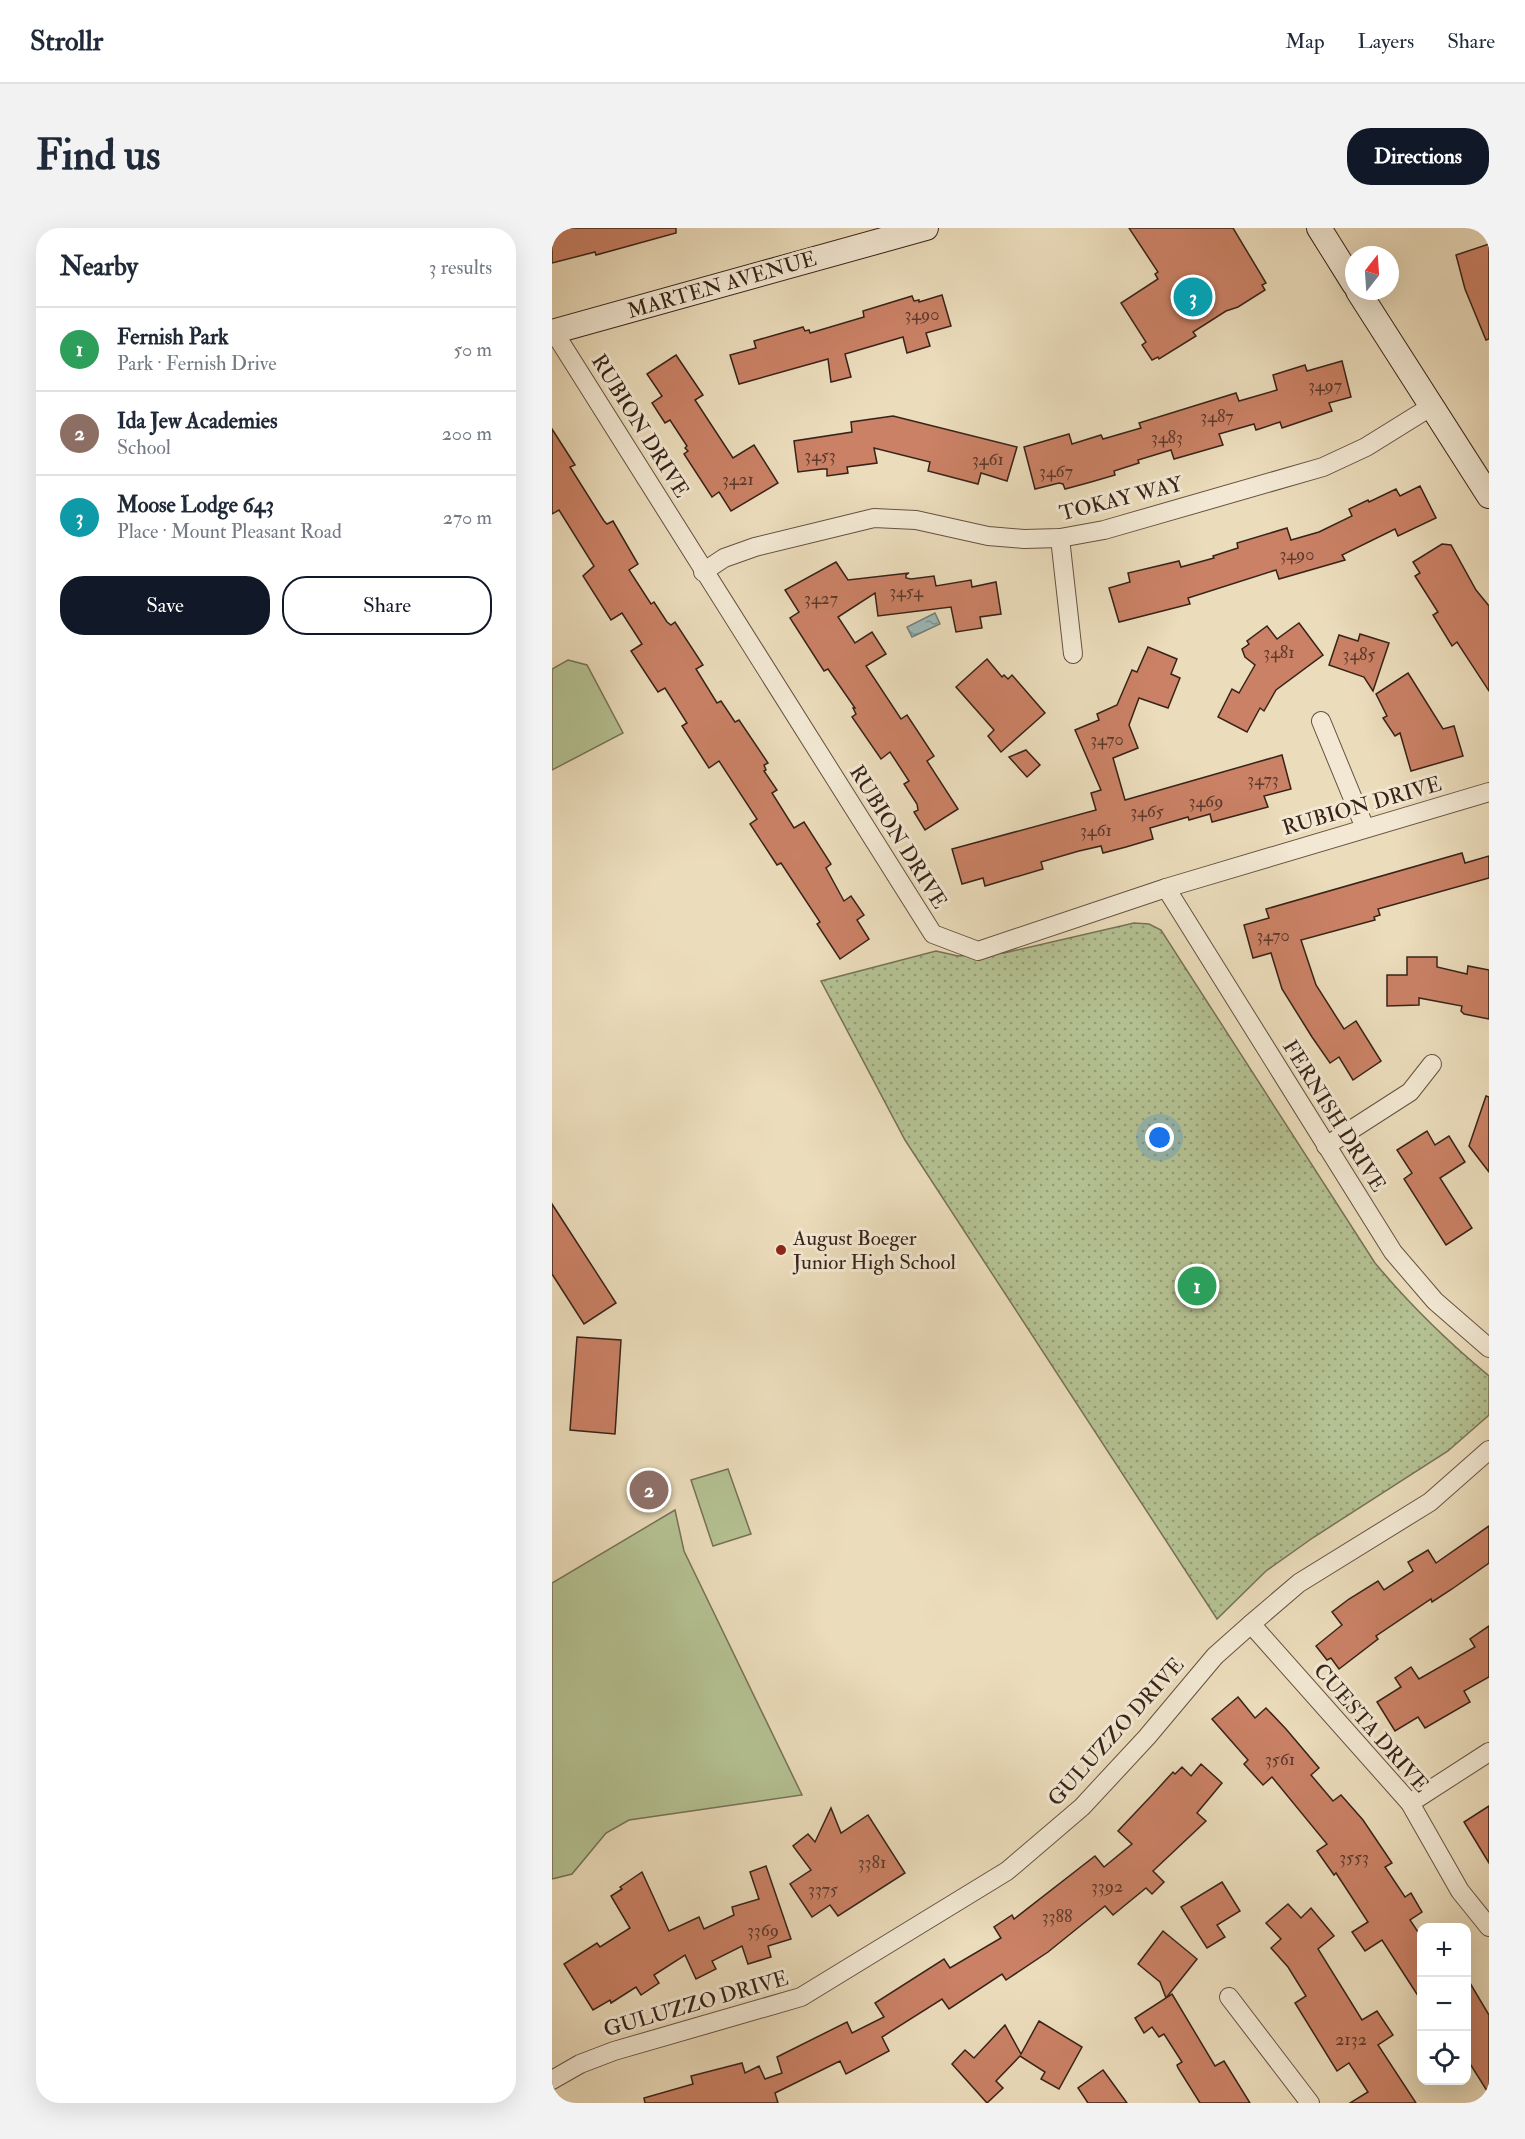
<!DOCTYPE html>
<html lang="en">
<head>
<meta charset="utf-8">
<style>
	:root { --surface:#fff; --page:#f2f2f3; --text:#1f2937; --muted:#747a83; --line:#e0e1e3; --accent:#111827 }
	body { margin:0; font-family:"IM FELL Double Pica",serif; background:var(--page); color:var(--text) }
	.controls { position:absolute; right:18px; bottom:18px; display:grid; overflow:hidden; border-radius:12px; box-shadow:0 6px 24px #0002 }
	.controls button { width:54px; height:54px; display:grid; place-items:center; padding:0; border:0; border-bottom:2px solid var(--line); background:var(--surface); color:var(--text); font:30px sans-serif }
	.compass { position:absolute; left:793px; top:18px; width:54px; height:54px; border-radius:50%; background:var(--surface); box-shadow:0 6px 24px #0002; rotate:17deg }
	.you { position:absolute; left:608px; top:910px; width:21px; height:21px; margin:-15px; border:4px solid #fff; border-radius:50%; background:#1a73e8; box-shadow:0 0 0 9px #1a73e833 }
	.badge { display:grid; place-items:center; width:39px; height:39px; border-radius:50%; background:var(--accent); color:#fff; font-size:20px; font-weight:700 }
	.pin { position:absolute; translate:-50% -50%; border:3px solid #fff; box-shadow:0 2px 6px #0006 }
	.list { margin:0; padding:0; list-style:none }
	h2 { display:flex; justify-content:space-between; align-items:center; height:78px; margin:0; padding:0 24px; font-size:26px }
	h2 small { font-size:20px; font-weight:400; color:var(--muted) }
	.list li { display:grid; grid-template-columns:39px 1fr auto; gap:18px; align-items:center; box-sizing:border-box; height:84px; padding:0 24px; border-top:2px solid var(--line) }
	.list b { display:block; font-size:22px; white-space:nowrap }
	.list p { margin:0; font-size:20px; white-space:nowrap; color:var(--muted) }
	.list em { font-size:20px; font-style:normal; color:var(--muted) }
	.actions { display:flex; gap:12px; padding:18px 24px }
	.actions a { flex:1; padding:14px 0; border:2px solid var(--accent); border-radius:24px; text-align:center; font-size:21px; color:var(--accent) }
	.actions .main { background:var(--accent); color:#fff }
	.icon { flex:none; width:33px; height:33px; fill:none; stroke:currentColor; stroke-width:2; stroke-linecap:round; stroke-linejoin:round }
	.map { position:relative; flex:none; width:937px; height:1875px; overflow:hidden; border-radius:24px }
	header { display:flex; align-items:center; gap:36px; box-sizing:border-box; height:84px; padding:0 30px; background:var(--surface); border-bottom:2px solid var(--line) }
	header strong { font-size:28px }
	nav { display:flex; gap:33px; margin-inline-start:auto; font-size:21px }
	.intro { display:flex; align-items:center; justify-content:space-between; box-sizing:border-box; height:144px; padding:0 36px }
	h1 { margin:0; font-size:42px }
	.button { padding:15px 27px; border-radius:24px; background:var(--accent); color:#fff; font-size:21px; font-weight:700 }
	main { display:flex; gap:36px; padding:0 36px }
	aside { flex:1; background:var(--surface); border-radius:24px; box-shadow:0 6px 24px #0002 }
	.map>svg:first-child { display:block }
	.green { fill:#b4c192; stroke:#767256; stroke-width:1.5 }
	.park { fill:url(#park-dots); stroke:#767256; stroke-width:1.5 }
	.water { fill:url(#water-ripples); stroke:#737d79; stroke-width:1.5 }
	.building { fill:#ca8165; stroke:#382319; stroke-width:1.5 }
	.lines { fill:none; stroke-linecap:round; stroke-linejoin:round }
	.street-casing { stroke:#655142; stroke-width:20 }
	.secondary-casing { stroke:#382319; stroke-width:26 }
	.street { stroke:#f2e8d3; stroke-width:18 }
	.secondary { stroke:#f2e8d3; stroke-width:24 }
	.poi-dot { fill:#8f2418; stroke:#f2e8d3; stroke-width:2 }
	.labels { text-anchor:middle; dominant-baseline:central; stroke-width:6; stroke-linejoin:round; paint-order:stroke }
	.number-label { font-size:18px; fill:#5c3a2c }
	.street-label { font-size:21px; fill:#382319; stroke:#f2e8d3 }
	.poi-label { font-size:21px; fill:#382319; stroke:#f2e8d3; text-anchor:start }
</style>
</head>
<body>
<header>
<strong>Strollr</strong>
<nav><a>Map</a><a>Layers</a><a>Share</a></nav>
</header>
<div class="intro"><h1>Find us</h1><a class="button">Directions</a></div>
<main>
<aside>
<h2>Nearby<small>3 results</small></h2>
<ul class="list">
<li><span class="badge" style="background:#2e9e5b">1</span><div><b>Fernish Park</b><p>Park · Fernish Drive</p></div><em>50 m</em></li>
<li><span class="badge" style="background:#8d6e63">2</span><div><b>Ida Jew Academies</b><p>School</p></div><em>200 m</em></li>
<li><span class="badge" style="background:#0f9aa8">3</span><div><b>Moose Lodge 643</b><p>Place · Mount Pleasant Road</p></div><em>270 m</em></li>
</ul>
<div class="actions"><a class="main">Save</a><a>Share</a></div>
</aside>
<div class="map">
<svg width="937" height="1875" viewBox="0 0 937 1875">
	<defs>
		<pattern id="park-dots" width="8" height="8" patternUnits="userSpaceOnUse" patternTransform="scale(1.5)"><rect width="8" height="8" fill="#b4c192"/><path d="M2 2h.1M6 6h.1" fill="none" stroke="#939c76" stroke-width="1.8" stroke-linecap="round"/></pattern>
		<pattern id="water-ripples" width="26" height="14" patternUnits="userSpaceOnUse" patternTransform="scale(1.5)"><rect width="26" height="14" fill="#9bb9b9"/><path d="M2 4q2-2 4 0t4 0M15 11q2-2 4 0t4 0" fill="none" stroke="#7f9696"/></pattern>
	</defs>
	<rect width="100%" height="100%" fill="#ebdcbb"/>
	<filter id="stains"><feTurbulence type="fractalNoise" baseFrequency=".00333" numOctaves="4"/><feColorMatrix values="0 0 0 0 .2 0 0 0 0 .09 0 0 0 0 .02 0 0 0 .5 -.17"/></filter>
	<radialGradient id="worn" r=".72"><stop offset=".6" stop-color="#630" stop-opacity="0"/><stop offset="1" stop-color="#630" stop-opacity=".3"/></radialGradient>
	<g class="green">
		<polygon points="16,432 35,437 71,505 0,542 0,441"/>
		<polygon points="176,1241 199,1306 161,1318 139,1252"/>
		<polygon points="123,1282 132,1323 250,1567 77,1592 54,1605 20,1646 0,1651 0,1355"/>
	</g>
	<path class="park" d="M582 695 597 696 609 702 823 1035C858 1077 895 1113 937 1148V1187L896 1223 762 1309 714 1343 665 1391 353 912 269 753 384 723 406 728 452 725Z"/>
	<polygon class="water" points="383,385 388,396 360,409 355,399"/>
	<g class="building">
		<polygon points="0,0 124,0 124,5 44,27 43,24 0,35"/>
		<polygon points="577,0 681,0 714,55 710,57 713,62 686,79 674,83 641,104 644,108 607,131 606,129 600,132 590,117 594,114 569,75 606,51 603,46 606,44"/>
		<polygon points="937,16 937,111 934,112 913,61 904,27"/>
		<polygon points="390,67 399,98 374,105 378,118 355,125 351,109 293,126 299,149 279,154 276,131 187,156 178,127 204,120 202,113 251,99 253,103 257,102 258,105 312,89 311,83 360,68 362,73 367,72 367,74"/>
		<polygon points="124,127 151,167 143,172 181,230 202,217 226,255 179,283 167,264 160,269 132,226 136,223 133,220 135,218 118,192 113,195 100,175 110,168 95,146"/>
		<polygon points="790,133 799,169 777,175 780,183 730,200 728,194 704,202 702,196 667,206 671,217 622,231 619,222 586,232 587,235 562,243 563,247 539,254 513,261 511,256 507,255 483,261 472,219 517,206 520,216 549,207 551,211 589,200 587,195 684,165 687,173 725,162 721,147 753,137 755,143"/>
		<polygon points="341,188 465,219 455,253 429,245 426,256 376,243 378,234 322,220 325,235 295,239 296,245 275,248 275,241 270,241 246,244 242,213 300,204 299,194"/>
		<polygon points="0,201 23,237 18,239 52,293 55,296 61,293 86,336 77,342 99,376 102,374 115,394 119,397 123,394 151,437 144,441 165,475 169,473 183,494 187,492 216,535 212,537 214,542 212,543 225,562 220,565 242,600 252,594 279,636 274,640 292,673 299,668 312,687 305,692 317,711 288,731 265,696 268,694 229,635 225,637 198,596 205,591 167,533 157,540 130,498 135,495 113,460 106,464 79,423 90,416 70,385 59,392 31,348 42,338 7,282 0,286"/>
		<polygon points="868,258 884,290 846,308 843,301 790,327 793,332 727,351 724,342 636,370 638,376 567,394 557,360 578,354 576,345 627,333 629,339 662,330 661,328 686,320 685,315 735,300 739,312 767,304 800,288 797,281 816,272 817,274 844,261 848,268"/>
		<polygon points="890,316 899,317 924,362 937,378 937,463 905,414 900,418 881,387 886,384 863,348 868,345 861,334"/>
		<polygon points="284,334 296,352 357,345 354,347 354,350 359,351 382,348 384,358 419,352 420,359 444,354 449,386 428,389 430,400 404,404 399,379 326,388 323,365 286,389 303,415 320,404 334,426 314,438 349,491 355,487 382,528 375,533 406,581 373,602 362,584 366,582 365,576 352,556 357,553 338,524 329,531 300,489 304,486 301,480 303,480 276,441 272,443 238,390 247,384 233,362"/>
		<polygon points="747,395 771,427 724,462 712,483 708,480 695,504 666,489 680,461 687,465 703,437 693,429 690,421 697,416 695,413 715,398 725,411"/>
		<polygon points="808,406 837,415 821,463 812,449 777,437 787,407 806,413"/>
		<polygon points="596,419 625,431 619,446 628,450 616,480 587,470 577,497 586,520 561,530 573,572 730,527 739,561 712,568 716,579 660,594 658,586 637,592 636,589 598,600 601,611 574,619 551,625 549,618 527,623 489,634 491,641 433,658 431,650 410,656 400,621 544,582 539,565 549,562 523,502 547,492 545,486 565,477 580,442 585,444"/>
		<polygon points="435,431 450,449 452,447 456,451 460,447 493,485 449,524 436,508 442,502 404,459"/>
		<polygon points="856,445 891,501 902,498 911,528 859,543 848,505 843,508 831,490 835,488 824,466"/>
		<polygon points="474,522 488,537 475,549 457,529"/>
		<polygon points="910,625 913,635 937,628 937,650 826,681 828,687 822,689 823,692 749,712 764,757 792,801 804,793 829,833 801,852 787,829 778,835 760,809 730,761 719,725 701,730 692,697 717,690 714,681"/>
		<polygon points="855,729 885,729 885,739 915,746 916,738 937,742 937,791 912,786 909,783 910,778 867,770 867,777 835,778 835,747 855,747"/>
		<polygon points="934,868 937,869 937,944 917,918"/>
		<polygon points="875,903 883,917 897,908 913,934 888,950 920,1000 894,1017 852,951 860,945 845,922"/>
		<polygon points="0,976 64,1075 32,1096 0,1046"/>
		<polygon points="25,1109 69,1112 63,1206 18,1202"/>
		<polygon points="937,1298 937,1335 900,1361 880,1374 879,1371 824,1408 826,1411 787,1441 779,1430 775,1432 764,1418 790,1397 780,1384 797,1371 826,1353 832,1362 861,1343 856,1334 876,1322 884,1335"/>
		<polygon points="937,1398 937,1449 912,1463 918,1474 873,1500 866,1489 843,1503 825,1474 849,1459 843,1450 859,1439 867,1451 923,1419 918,1411"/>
		<polygon points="686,1469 703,1490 714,1480 734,1501 767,1540 759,1547 781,1573 789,1567 811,1592 840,1635 833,1639 853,1669 859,1665 870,1684 858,1692 870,1710 870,1774 830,1712 813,1723 800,1704 816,1694 784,1645 782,1647 765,1623 775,1616 720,1549 711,1557 692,1536 696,1532 660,1491"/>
		<polygon points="649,1536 670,1555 645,1585 654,1593 601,1643 612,1654 600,1666 594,1660 561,1687 553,1678 496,1724 454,1752 450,1746 397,1781 390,1771 330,1809 337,1823 294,1846 288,1833 223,1865 226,1875 93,1875 92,1870 141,1856 139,1848 190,1835 193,1845 207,1838 213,1851 230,1845 225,1829 295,1794 300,1805 332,1789 323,1775 392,1731 398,1740 449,1710 442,1699 460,1687 462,1691 543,1628 552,1639 580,1616 566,1603 601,1566 621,1544 623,1546 630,1539 639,1548"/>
		<polygon points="937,1578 937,1635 912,1594"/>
		<polygon points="279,1580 289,1605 316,1587 353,1645 286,1688 278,1677 260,1689 238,1656 259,1642 241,1618 256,1606 263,1614"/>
		<polygon points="214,1638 239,1711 216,1718 219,1729 196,1736 190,1718 160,1733 164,1741 144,1751 133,1727 102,1747 107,1755 89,1767 84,1759 59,1775 58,1772 41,1782 12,1736 45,1715 48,1719 78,1700 59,1668 70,1661 68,1659 90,1644 117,1703 147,1689 152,1701 182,1687 180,1679 207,1671 198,1644"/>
		<polygon points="670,1654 688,1683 665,1697 673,1709 655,1720 629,1679"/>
		<polygon points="736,1676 749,1690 759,1680 782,1708 766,1721 810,1792 825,1783 841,1807 826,1817 864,1875 798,1875 816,1864 797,1835 785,1843 743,1775 754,1768 736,1739 719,1720 729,1711 714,1695"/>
		<polygon points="611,1703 645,1731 614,1770 608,1754 586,1736"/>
		<polygon points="915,1750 937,1787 937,1866 915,1831"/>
		<polygon points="620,1766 663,1838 672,1833 698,1875 648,1875 626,1840 625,1837 630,1834 612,1806 607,1809 600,1799 592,1805 583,1790"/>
		<polygon points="487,1793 530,1819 507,1861 489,1851 493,1844 468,1828 444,1853 451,1860 435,1875 400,1836 413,1822 422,1830 453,1797 469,1826"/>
		<polygon points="551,1842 575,1875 536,1875 526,1860"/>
	</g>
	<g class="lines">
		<g class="street-casing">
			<g id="street">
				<polyline points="2,104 381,706 426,723 614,660 937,564"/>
				<polyline points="508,310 521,426"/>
				<polyline points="151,344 172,330 203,319 322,290 364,292 436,308 472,311 508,310 552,302 771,239 814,219 880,178"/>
				<polyline points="769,493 813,600"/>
				<polyline points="614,660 841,1024 883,1073 937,1120"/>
				<polyline points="774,918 858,864 880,836"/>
				<polyline points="699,1396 858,1575 908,1663 937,1699"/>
				<polyline points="858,1575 937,1524"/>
				<polyline points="677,1769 758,1875"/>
				<polyline points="0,1852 28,1836 62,1823 249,1769 455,1643 530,1579 595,1509 663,1428 699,1396 747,1355 878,1274 937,1222"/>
			</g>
		</g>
		<g class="secondary-casing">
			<g id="secondary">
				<polyline points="767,0 802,56"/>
				<polyline points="806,63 937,268"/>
				<polyline points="0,104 374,0"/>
			</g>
		</g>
		<use href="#street" class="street"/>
		<use href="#secondary" class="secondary"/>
	</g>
	<circle class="poi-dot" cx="229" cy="1022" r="6"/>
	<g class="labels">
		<g class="number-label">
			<text x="370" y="86">3490</text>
			<text x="773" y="157">3497</text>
			<text x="665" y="188">3487</text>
			<text x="615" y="209">3483</text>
			<text x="268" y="227">3453</text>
			<text x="436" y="231">3461</text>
			<text x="504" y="243">3467</text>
			<text x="186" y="251">3421</text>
			<text x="745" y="326">3490</text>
			<text x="354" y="363">3454</text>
			<text x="269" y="370">3427</text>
			<text x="727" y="424">3481</text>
			<text x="807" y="426">3485</text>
			<text x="555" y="511">3470</text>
			<text x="711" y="551">3473</text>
			<text x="654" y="573">3469</text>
			<text x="595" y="583">3465</text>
			<text x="544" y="602">3461</text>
			<text x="721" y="707">3470</text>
			<text x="728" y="1531">3561</text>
			<text x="802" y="1629">3553</text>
			<text x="320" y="1634">3381</text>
			<text x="555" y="1658">3392</text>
			<text x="271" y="1661">3375</text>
			<text x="505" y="1688">3388</text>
			<text x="211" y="1702">3369</text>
			<text x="799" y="1811">2132</text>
		</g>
		<g class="street-label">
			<text transform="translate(170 57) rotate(-16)">MARTEN AVENUE</text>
			<text transform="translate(88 198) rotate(58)">RUBION DRIVE</text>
			<text transform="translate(569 271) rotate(-14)">TOKAY WAY</text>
			<text transform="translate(810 578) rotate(-16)">RUBION DRIVE</text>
			<text transform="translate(346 609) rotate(58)">RUBION DRIVE</text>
			<text transform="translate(782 888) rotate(58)">FERNISH DRIVE</text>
			<text transform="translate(819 1500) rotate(49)">CUESTA DRIVE</text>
			<text transform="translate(564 1504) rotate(-48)">GULUZZO DRIVE</text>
			<text transform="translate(144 1776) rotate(-16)">GULUZZO DRIVE</text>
		</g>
		<g class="poi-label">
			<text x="241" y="1010">August Boeger<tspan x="241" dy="24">Junior High School</tspan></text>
		</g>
	</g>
	<rect width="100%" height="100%" filter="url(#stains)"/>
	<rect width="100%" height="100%" fill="url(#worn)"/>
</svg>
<div class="controls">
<button>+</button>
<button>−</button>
<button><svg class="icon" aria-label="locate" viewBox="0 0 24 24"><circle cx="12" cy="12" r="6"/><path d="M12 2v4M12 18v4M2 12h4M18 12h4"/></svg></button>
</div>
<svg class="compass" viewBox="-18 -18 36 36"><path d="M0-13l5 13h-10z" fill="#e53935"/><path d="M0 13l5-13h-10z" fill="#747a83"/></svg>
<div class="you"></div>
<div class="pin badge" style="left:645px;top:1058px;background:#2e9e5b">1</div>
<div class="pin badge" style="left:97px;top:1262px;background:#8d6e63">2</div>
<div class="pin badge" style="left:641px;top:69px;background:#0f9aa8">3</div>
</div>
</main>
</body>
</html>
